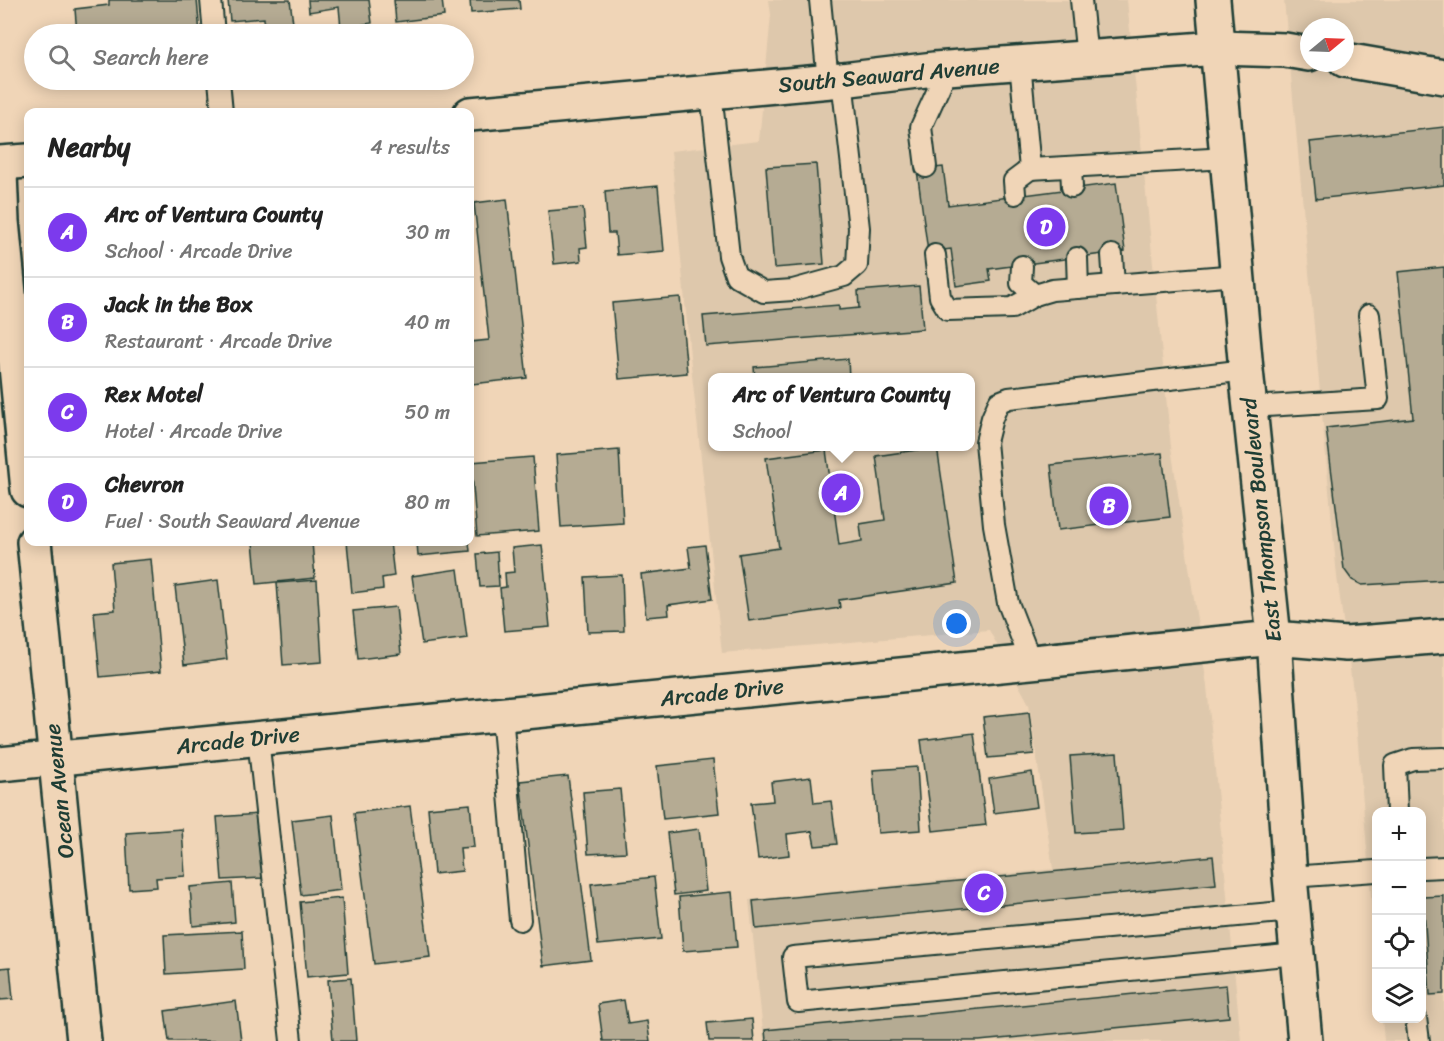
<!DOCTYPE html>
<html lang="en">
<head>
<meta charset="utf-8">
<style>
	:root { --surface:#fff; --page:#f2f2f2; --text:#222; --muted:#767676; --line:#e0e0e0; --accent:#7c3aed }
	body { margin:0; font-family:Sriracha,sans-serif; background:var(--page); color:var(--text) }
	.controls { position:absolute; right:18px; bottom:18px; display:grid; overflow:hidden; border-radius:12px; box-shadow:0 3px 15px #0003 }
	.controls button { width:54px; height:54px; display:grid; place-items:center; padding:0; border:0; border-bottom:2px solid var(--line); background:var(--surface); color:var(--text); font:30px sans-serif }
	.compass { position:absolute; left:1300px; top:18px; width:54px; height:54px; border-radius:50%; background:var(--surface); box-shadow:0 3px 15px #0003; rotate:71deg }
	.you { position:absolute; left:957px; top:624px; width:21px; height:21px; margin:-15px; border:4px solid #fff; border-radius:50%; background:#1a73e8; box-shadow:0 0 0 9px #1a73e833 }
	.badge { display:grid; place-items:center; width:39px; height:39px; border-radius:50%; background:var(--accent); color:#fff; font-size:20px; font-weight:700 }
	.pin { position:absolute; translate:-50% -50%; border:3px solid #fff; box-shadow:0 2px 6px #0006 }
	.popup { position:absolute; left:708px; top:373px; width:267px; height:78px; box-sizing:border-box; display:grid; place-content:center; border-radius:12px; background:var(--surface); filter:drop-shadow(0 2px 4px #0005); font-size:20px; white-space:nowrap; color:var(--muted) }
	.popup b { font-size:22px; color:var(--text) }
	.popup::after { content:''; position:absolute; left:50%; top:100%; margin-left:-12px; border:12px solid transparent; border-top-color:var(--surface) }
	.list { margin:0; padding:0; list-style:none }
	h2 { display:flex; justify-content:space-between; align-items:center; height:78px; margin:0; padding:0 24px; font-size:26px }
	h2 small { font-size:20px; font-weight:400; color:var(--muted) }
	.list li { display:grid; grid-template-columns:39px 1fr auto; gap:18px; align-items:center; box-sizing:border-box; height:90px; padding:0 24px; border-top:2px solid var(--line) }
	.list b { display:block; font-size:22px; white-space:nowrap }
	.list p { margin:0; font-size:20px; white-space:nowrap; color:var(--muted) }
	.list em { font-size:20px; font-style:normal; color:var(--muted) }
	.icon { flex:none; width:33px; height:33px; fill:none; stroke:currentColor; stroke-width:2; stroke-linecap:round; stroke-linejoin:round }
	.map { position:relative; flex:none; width:1444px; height:1041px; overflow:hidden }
	.search { position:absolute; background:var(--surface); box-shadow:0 3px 15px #0003; left:24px; top:24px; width:450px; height:66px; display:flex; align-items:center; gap:15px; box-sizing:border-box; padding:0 21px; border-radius:33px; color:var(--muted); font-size:22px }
	.panel { position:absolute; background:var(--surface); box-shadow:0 3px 15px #0003; left:24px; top:108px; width:450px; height:438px; border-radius:12px }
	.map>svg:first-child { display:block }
	.built { fill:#dec8ac; fill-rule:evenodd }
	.building { fill:#b5ab93; stroke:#1f3d34; stroke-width:1.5 }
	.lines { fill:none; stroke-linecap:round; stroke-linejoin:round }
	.service-casing { stroke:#1f3d34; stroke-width:24 }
	.minor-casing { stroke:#1f3d34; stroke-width:38 }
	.secondary-casing { stroke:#1f3d34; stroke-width:38 }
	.primary-casing { stroke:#1f3d34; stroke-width:38 }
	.service { stroke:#f0d5b7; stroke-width:20 }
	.minor { stroke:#f0d5b7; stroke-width:33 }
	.secondary { stroke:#f0d5b7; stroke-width:33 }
	.primary { stroke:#f0d5b7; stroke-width:33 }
	.labels { text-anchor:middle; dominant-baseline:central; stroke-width:4.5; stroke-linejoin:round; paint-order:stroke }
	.street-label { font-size:22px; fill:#1f3d34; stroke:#f0d5b7 }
</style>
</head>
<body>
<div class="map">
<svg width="1444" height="1041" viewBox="0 0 1444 1041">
	<rect width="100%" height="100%" fill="#f0d5b7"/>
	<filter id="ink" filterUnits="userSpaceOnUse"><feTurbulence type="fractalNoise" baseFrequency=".0167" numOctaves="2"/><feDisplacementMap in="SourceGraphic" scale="12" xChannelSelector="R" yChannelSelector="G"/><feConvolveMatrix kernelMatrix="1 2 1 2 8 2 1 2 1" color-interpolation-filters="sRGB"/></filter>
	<g filter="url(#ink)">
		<g class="built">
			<path d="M769 0H1127L1171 447 1207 686 1241 1041H764L749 900 1053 869 1029 704 989 630 722 653 690 356 671 151 759 141 771 15ZM712 378H970V446H712Z"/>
			<path d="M1284 0H1444V1041H1384L1382 1019 1422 1018V812H1376V954L1354 698 1337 577ZM1309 27H1345V63H1309Z"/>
		</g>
		<g class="building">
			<polygon points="109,0 197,0 200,34 77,34 75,9 109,5"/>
			<polygon points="228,0 290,0 294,31 265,34 264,18 230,21"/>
			<polygon points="308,0 369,0 372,23 341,28 339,7 309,12"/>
			<polygon points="394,0 442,0 444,16 396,22"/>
			<polygon points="470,0 519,0 520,9 471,13"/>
			<polygon points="1444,127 1444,185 1316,199 1310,142"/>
			<polygon points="816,164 824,264 774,268 766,167"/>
			<polygon points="943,167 948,205 1116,183 1125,251 989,269 991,281 956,286 951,249 928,252 917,170"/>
			<polygon points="658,186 664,251 617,255 615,233 608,233 605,191"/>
			<polygon points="507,199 527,378 472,384 470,342 489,340 474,203"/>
			<polygon points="583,208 587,247 580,248 581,261 554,264 548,211"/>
			<polygon points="1444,267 1444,580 1362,585 1352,580 1344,569 1326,428 1413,418 1398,272"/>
			<polygon points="919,286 923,329 706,346 703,316 839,305 839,310 859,308 858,291"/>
			<polygon points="680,297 687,373 619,379 612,303"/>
			<polygon points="848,359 849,378 755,378 754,367"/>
			<polygon points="937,447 957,583 839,600 840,608 749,621 739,554 779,548 766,458 826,450 839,545 862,541 860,524 885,520 876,456"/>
			<polygon points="619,450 623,523 561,527 556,455"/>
			<polygon points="1162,453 1170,517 1058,530 1051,465"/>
			<polygon points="533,457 539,531 477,536 471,462"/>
			<polygon points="253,542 312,542 315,578 257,584"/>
			<polygon points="347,542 390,542 394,576 382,578 383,589 352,593"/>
			<polygon points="417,542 469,542 470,551 418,556"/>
			<polygon points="542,545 550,627 504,631 500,588 506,587 505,573 514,572 512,548"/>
			<polygon points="705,545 712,599 668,605 669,615 646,617 641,574 691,568 688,547"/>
			<polygon points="497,552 499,586 480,587 477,554"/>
			<polygon points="151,559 161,671 100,677 94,612 115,610 111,563"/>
			<polygon points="458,569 467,638 422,644 412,576"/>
			<polygon points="622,575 624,631 588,632 585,577"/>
			<polygon points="218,580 227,659 184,665 175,586"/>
			<polygon points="317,580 322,662 283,665 277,583"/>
			<polygon points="396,607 401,654 358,659 353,611"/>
			<polygon points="1029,712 1034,754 988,758 983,717"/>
			<polygon points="974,733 986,825 933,831 921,740"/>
			<polygon points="1117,753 1123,830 1076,833 1070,756"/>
			<polygon points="713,760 719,813 663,819 657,766"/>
			<polygon points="917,767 921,830 878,833 873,770"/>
			<polygon points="1032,772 1037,807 994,813 989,779"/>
			<polygon points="568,776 591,960 543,966 520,781"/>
			<polygon points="811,777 814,803 831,801 837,844 815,846 812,831 787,834 789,855 758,859 751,803 773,801 771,782"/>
			<polygon points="620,789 626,852 588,854 583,792"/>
			<polygon points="470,804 474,847 460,848 462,871 434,874 428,808"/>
			<polygon points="410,806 430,957 374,964 354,813"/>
			<polygon points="259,814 264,878 222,880 217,817"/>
			<polygon points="333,815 341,890 301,895 292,820"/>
			<polygon points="182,829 185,876 156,878 157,887 129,889 126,833"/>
			<polygon points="699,829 706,891 674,895 667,833"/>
			<polygon points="1213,856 1216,884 756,929 753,901"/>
			<polygon points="654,877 661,939 598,945 591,884"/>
			<polygon points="232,883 235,922 193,926 190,887"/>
			<polygon points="732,892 737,947 683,951 679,897"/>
			<polygon points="1444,896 1444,994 1430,995 1423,897"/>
			<polygon points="342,898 348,973 307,977 300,902"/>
			<polygon points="242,931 244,969 166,974 164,935"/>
			<polygon points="10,967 13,999 0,1000 0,968"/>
			<polygon points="351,978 356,1041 333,1041 328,980"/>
			<polygon points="1226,985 1229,1017 979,1041 766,1041 765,1030"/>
			<polygon points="624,1000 628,1024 647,1021 650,1041 603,1041 598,1004"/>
			<polygon points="236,1001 241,1041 169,1041 165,1011"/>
			<polygon points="752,1019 754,1041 709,1041 707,1023"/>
		</g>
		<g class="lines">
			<g class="service-casing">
				<g id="service">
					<polyline points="211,0 214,34"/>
					<polyline points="820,0 828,81"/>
					<polyline points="1081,0 1087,58"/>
					<polyline points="1020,63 1030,169 1228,158"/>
					<polyline points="219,80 222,112"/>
					<polyline points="711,92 729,256 736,276 764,292 793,290 844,276 857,265 859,228 842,80"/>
					<polyline points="926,167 921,127 948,68"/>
					<polyline points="1071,167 1072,187"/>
					<polyline points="1015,194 1014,181 1030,169"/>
					<polyline points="935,255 940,297 948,310 1012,308 1035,295 1052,290 1238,275"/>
					<polyline points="1112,255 1114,285"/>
					<polyline points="1077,258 1078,288"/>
					<polyline points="1022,266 1021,283 1035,295"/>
					<polyline points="1250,407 1378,399 1369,315"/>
					<polyline points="1031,662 1008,603 994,525 986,442 992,418 999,402 1009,398 1246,370"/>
					<polyline points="502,714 520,920"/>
					<polyline points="258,738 291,1041"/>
					<polyline points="1397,812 1395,765 1413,759 1444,758"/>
					<polyline points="1422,868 1444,867"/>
					<polyline points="1290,877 1376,871"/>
					<polyline points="1293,911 793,957 798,1002 1297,954"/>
					<polyline points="1416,1018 1419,1041"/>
				</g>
			</g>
			<g class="minor-casing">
				<g id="minor">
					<polyline points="0,173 2,221 28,490"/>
					<polyline points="34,542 84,1041"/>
					<polyline points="0,764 1274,638 1346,644 1444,636"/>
				</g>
			</g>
			<g class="secondary-casing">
				<g id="secondary">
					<polyline points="1345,60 1444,77"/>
					<polyline points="470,114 842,80 934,69 1218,48 1285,50 1309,54"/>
					<polyline points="0,163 28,161"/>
				</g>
			</g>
			<g class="primary-casing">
				<polyline id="primary" points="1213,0 1246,370 1274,638 1290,877 1305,1041"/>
			</g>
			<use href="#service" class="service"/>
			<use href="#minor" class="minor"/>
			<use href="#secondary" class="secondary"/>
			<use href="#primary" class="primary"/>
		</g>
	</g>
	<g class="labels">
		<g class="street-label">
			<text transform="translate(889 75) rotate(-5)">South Seaward Avenue</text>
			<text transform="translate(1261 520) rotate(-96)">East Thompson Boulevard</text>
			<text transform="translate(722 692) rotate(-6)">Arcade Drive</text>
			<text transform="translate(238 740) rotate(-6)">Arcade Drive</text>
			<text transform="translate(59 791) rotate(-96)">Ocean Avenue</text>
		</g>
	</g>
</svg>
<div class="controls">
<button>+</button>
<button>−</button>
<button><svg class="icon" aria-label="locate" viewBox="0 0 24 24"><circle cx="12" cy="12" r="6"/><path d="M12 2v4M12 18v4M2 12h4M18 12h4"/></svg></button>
<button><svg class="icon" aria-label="layers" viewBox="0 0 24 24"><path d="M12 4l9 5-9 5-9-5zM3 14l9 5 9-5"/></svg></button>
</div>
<svg class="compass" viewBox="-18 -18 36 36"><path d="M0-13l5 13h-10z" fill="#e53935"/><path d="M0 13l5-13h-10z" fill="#767676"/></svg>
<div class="you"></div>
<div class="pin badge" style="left:841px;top:493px">A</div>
<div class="popup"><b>Arc of Ventura County</b>School</div>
<div class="pin badge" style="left:1109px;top:506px">B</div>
<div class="pin badge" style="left:984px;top:893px">C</div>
<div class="pin badge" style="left:1046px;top:227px">D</div>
<div class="search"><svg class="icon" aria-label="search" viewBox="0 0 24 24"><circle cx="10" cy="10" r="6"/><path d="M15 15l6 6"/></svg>Search here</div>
<section class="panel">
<h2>Nearby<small>4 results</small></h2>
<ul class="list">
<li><span class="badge">A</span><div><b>Arc of Ventura County</b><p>School · Arcade Drive</p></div><em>30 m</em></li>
<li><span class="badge">B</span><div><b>Jack in the Box</b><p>Restaurant · Arcade Drive</p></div><em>40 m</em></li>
<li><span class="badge">C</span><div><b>Rex Motel</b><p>Hotel · Arcade Drive</p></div><em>50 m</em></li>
<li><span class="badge">D</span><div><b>Chevron</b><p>Fuel · South Seaward Avenue</p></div><em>80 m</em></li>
</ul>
</section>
</div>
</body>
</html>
